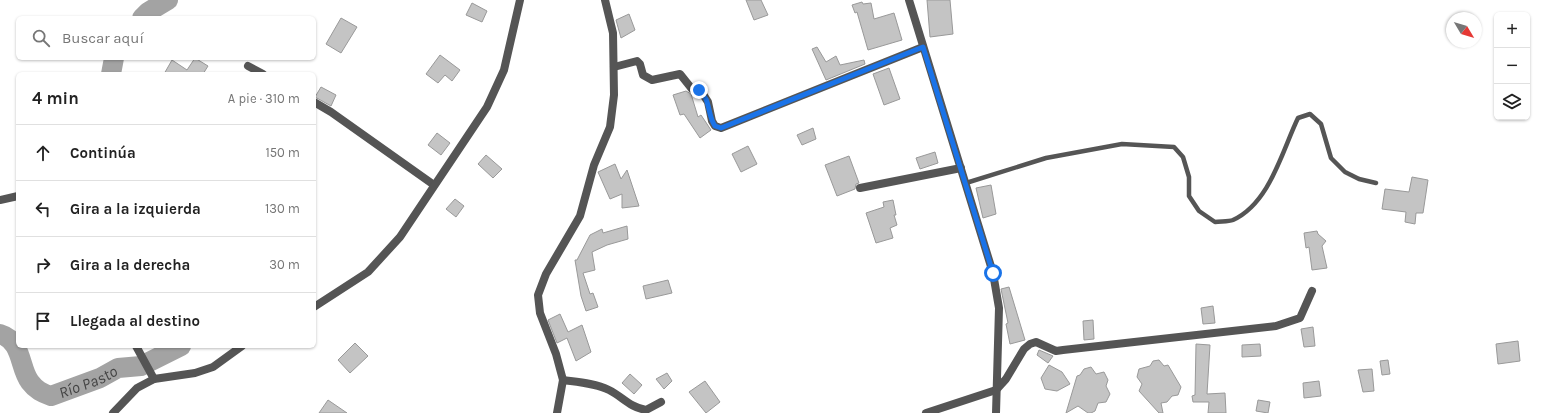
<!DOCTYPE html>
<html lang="es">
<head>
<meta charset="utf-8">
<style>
	:root { --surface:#fff; --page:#f6f6f6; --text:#222; --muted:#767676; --line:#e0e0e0 }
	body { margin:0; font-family:Karla,sans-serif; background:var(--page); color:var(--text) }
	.controls { position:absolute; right:12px; top:12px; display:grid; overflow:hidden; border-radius:6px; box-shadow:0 1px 3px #0004 }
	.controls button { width:36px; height:36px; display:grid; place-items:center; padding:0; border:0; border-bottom:1px solid var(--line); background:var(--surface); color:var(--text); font:20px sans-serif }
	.compass { position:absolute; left:1446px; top:12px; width:36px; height:36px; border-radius:50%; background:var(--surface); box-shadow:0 1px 3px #0004; rotate:128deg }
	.stop { position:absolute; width:12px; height:12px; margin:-9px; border:3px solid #1a73e8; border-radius:50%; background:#fff }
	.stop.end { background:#1a73e8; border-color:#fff; box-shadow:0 1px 4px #0008 }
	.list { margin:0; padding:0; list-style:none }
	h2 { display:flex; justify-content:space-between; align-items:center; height:52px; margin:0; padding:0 16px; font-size:17px }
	h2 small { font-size:13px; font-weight:400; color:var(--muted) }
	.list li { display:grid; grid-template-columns:26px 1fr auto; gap:12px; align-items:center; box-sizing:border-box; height:56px; padding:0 16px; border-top:1px solid var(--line) }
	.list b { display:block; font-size:15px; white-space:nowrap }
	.list em { font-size:13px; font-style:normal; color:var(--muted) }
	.icon { flex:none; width:22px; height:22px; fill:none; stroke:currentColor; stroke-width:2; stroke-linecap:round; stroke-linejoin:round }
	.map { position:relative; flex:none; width:1542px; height:413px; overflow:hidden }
	.search { position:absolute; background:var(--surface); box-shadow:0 1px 3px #0004; left:16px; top:16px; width:300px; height:44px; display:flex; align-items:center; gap:10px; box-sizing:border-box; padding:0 14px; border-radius:6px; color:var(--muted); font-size:15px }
	.panel { position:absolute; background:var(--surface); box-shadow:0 1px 3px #0004; left:16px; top:72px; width:300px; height:276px; border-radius:6px }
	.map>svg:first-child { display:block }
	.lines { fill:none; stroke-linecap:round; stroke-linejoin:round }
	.river { stroke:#a3a3a3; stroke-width:20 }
	.building { fill:#c4c4c4; stroke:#999 }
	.service { stroke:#555; stroke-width:4.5 }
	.minor { stroke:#555; stroke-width:8 }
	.tertiary { stroke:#555; stroke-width:8 }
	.route { stroke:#1a73e8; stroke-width:5 }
	.labels { text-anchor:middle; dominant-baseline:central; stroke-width:3; stroke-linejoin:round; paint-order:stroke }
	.water-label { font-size:16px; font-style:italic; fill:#444; stroke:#fff }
</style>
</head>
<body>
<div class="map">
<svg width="1542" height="413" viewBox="0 0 1542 413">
	<rect width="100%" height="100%" fill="#fff"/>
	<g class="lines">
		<g class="river">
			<polyline points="142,18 148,12 168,0"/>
			<polyline points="111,74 114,58"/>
			<path id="s1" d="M0 334C23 341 19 368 30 382 36 390 42 393 51 396L100 378 118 368 141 366 181 346"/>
		</g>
	</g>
	<g class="building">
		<polygon points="746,0 761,0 768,15 754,20"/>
		<polygon points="927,0 950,0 953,34 930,37"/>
		<polygon points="862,2 863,4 871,3 874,19 894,13 902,40 868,50 857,12 855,13 852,5"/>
		<polygon points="472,3 487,11 482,22 466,15"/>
		<polygon points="629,14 635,30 621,38 616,20"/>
		<polygon points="341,18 357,27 341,53 326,44"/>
		<polygon points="817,47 826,62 836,56 840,65 864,60 865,64 826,80 812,49"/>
		<polygon points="440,55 460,70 452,81 445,75 438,83 426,74"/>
		<polygon points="195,58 208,66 203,74 164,74 172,60 187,70"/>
		<polygon points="889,68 900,99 884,105 873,74"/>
		<polygon points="321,87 336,95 331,106 315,97"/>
		<polygon points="686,91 691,94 698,117 701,115 711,130 700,138 684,114 680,115 673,95"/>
		<polygon points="813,128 816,139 802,145 797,135"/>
		<polygon points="437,133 450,143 441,155 428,145"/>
		<polygon points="748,146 757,164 741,172 732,154"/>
		<polygon points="935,152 938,163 920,169 916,158"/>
		<polygon points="486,155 502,169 493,178 478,164"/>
		<polygon points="849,156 859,183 856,184 855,189 837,196 825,165"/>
		<polygon points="615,164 621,179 627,170 639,206 622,208 622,194 610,199 598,172"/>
		<polygon points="1412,177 1428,180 1423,213 1416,213 1415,224 1405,222 1406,212 1382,209 1385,189 1409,192"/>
		<polygon points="991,185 996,214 983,218 976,188"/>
		<polygon points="455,199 464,206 456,217 446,209"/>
		<polygon points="893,200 896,215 894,215 897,225 890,228 893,238 876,243 866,213 884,207 883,202"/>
		<polygon points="627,226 628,239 607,245 592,252 595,270 583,273 590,294 593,293 598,307 586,311 581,296 575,260 577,260 590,235 602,229 603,233"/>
		<polygon points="1317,231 1318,234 1326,241 1322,246 1327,268 1312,270 1309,247 1306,248 1304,233"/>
		<polygon points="668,280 672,293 646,299 643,286"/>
		<polygon points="1009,287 1025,340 1010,344 1006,324 1008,323 1001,289"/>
		<polygon points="1213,306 1215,323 1203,324 1201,308"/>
		<polygon points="560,314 568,332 582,325 591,352 576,361 567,338 557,343 548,320"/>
		<polygon points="1093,320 1094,339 1084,340 1083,321"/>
		<polygon points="1313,327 1315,346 1304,347 1301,329"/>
		<polygon points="1518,341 1520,361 1498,364 1496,344"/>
		<polygon points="355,343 368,356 350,373 338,360"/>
		<polygon points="1196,344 1210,345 1207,394 1225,393 1226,413 1208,413 1209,402 1193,402 1192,396 1195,395"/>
		<polygon points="1260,344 1261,356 1242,357 1242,345"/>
		<polygon points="1039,350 1053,356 1048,363 1037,355"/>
		<polygon points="1159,360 1164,366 1168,365 1181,387 1178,395 1172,396 1167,402 1161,403 1163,413 1159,413 1139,391 1142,384 1137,377 1139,369 1150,366 1153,361"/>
		<polygon points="1388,360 1390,374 1382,375 1380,361"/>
		<polygon points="1049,365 1062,372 1070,384 1057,391 1045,389 1041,378"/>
		<polygon points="1091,367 1096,374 1104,372 1108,380 1106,386 1110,394 1106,402 1098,403 1095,411 1091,413 1088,413 1078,406 1066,413 1077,376 1080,375 1084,369"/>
		<polygon points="1372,369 1374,391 1363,392 1358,370"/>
		<polygon points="667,373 672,381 664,389 656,379"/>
		<polygon points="630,374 642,385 634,394 622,383"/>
		<polygon points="705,381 720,402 706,413 689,392"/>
		<polygon points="1319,381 1321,396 1304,398 1303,383"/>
		<polygon points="328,400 347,413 319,413"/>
		<polygon points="1258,400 1270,402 1268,413 1256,411"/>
	</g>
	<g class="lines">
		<path class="service" d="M966 183 1046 158 1122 144 1174 147 1183 157 1189 177V196L1199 211 1215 222C1220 221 1228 222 1233 220 1270 203 1282 151 1298 118L1310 114 1321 124 1331 158 1345 172 1359 179 1376 183"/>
		<g class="minor">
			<polyline points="248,66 263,74"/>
			<polyline points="614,67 637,61 640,64 643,75 652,80 680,74 692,89 701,91 708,102 712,121 715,126 721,128 923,47"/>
			<polyline points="314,102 331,112 434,185"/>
			<polyline points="860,188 961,168"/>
			<polyline points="0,200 18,196"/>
			<polyline points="314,307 368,272 400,237 487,107 504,70 520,0"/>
			<polyline points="136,346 154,379"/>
			<path d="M563 380C578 382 595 383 609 390 623 397 629 407 646 410L661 402"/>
			<polyline points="113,413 137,388 154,379 195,373 213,367 242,346"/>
			<polyline points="557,413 563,380 556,354 540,313 538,295 546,274 580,216 594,165 610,127 614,95 613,33 605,0"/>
			<polyline points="926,413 996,390 1006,379 1024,349 1030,344 1036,342 1056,351 1063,350 1276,326 1300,318 1312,291"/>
		</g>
		<polyline class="tertiary" points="909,0 993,273 999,308 996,413"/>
	</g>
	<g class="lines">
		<path class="route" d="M699 90C711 99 707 115 715 126L721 128 923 47 993 273"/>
	</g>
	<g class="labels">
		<g class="water-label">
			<text stroke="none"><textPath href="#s1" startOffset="124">Río Pasto</textPath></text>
		</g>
	</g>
</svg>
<div class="controls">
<button>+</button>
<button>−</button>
<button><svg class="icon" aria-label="layers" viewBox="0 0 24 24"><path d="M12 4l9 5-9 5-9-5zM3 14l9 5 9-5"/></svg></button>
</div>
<svg class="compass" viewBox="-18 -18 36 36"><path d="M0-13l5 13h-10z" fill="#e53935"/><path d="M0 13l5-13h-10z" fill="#767676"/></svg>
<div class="stop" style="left:993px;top:273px"></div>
<div class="stop end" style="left:699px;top:90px"></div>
<div class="search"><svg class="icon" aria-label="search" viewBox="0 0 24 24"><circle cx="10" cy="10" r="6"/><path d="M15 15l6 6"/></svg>Buscar aquí</div>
<section class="panel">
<h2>4 min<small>A pie · 310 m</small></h2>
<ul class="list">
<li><svg class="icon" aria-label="ahead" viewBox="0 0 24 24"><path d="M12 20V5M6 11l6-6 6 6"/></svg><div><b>Continúa</b></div><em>150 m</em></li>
<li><svg class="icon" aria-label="left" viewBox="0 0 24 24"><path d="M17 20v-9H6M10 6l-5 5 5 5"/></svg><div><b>Gira a la izquierda</b></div><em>130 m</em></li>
<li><svg class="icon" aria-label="right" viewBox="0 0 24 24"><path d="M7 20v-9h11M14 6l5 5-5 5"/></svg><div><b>Gira a la derecha</b></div><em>30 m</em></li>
<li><svg class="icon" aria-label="arrive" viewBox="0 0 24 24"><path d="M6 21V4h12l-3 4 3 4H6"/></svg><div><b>Llegada al destino</b></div></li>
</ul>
</section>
</div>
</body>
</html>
